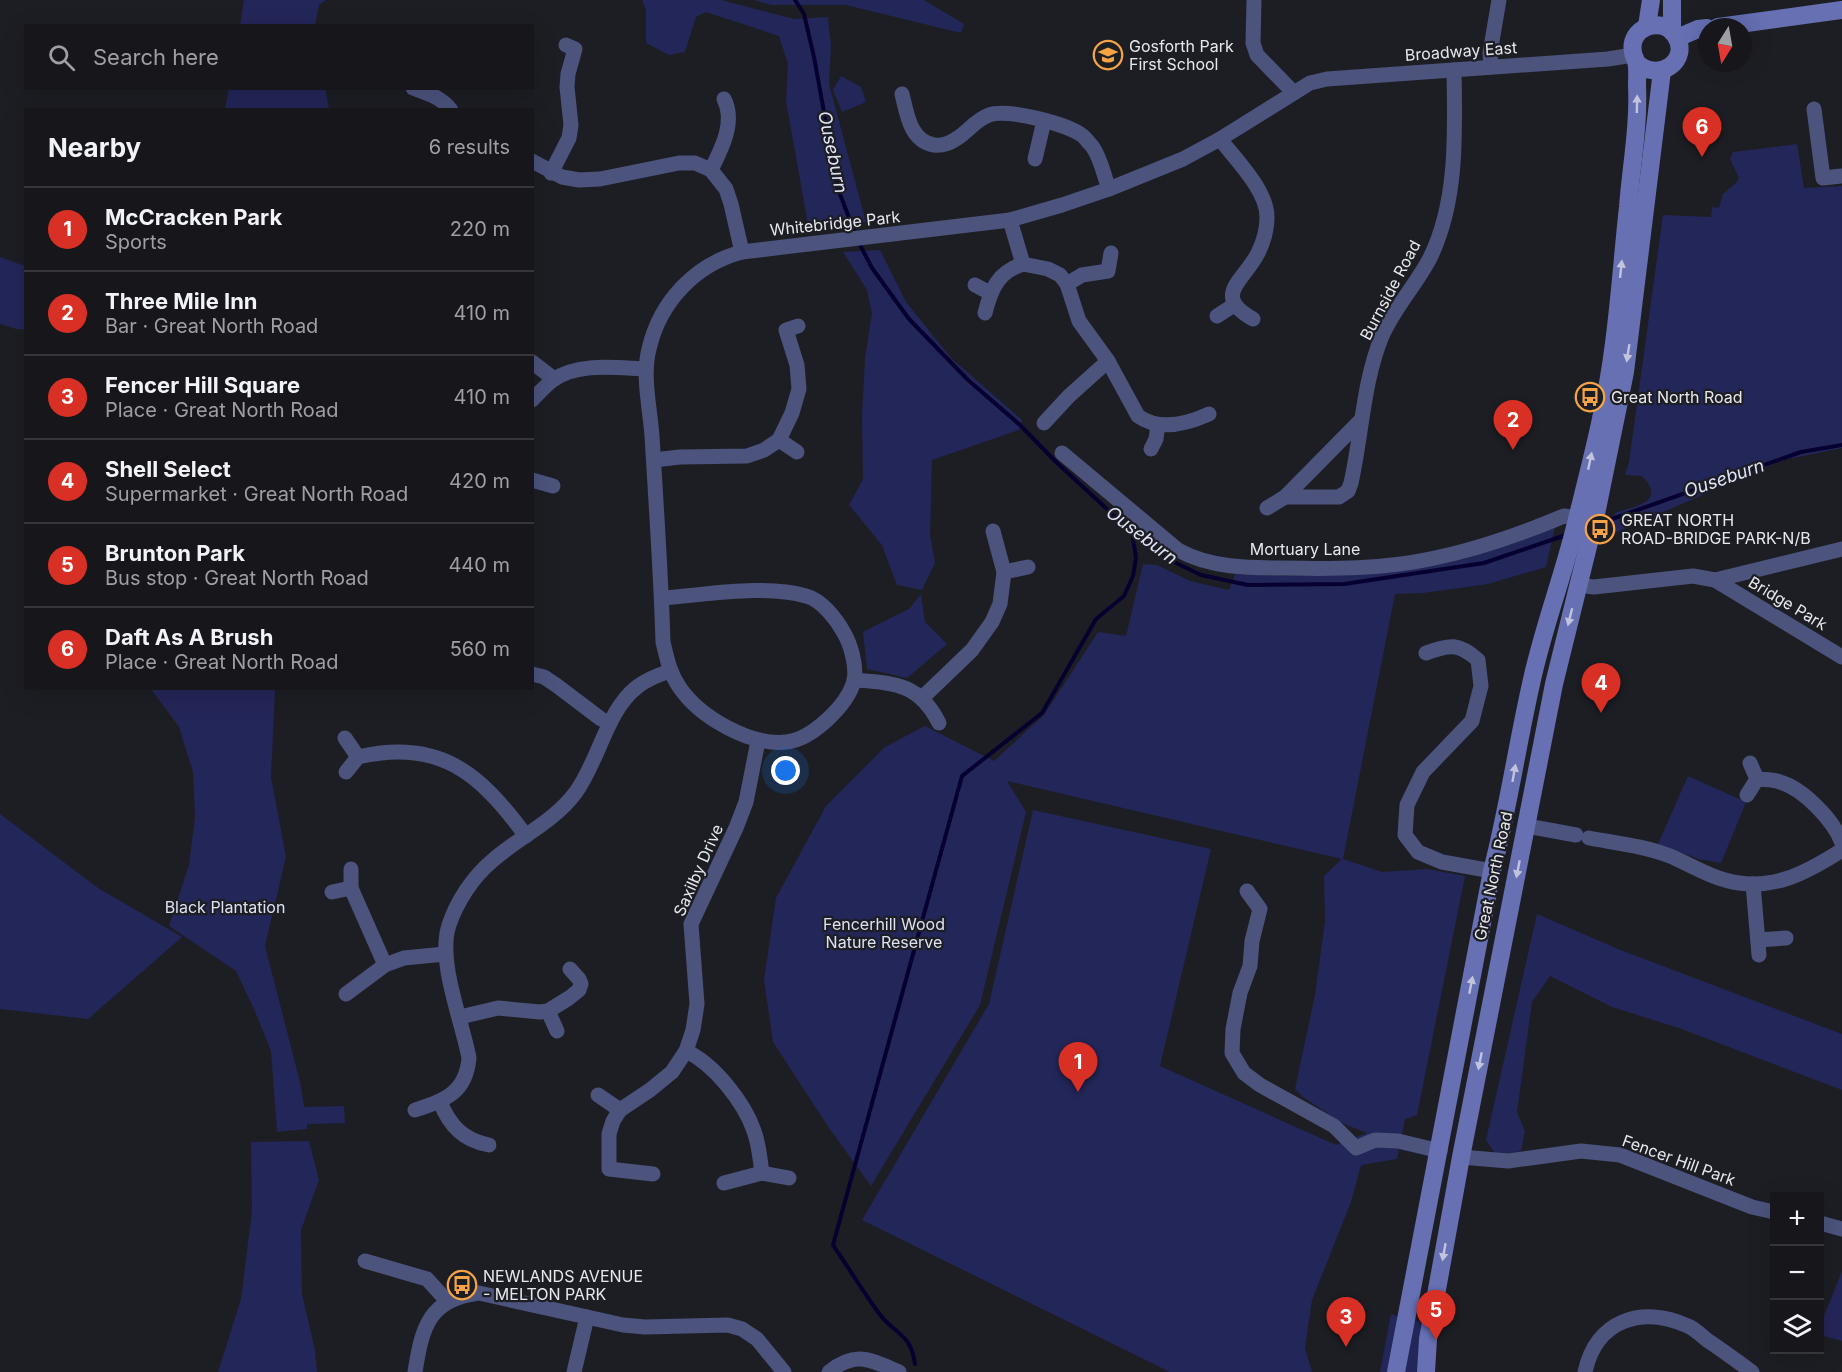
<!DOCTYPE html>
<html lang="en">
<head>
<meta charset="utf-8">
<style>
	:root { --surface:#16161b; --page:#1f1f24; --text:#f1f3f6; --muted:#9e9fa3; --line:#35353a; --accent:#d93025 }
	body { margin:0; font-family:Inter,sans-serif; background:var(--page); color:var(--text) }
	.controls { position:absolute; right:18px; bottom:18px; display:grid; overflow:hidden; border-radius:0px; box-shadow:0 6px 24px #0002 }
	.controls button { width:54px; height:54px; display:grid; place-items:center; padding:0; border:0; border-bottom:2px solid var(--line); background:var(--surface); color:var(--text); font:30px sans-serif }
	.compass { position:absolute; left:1698px; top:18px; width:54px; height:54px; border-radius:50%; background:var(--surface); box-shadow:0 6px 24px #0002; rotate:191deg }
	.you { position:absolute; left:786px; top:771px; width:21px; height:21px; margin:-15px; border:4px solid #fff; border-radius:50%; background:#1a73e8; box-shadow:0 0 0 9px #1a73e833 }
	.badge { display:grid; place-items:center; width:39px; height:39px; border-radius:50%; background:var(--accent); color:#fff; font-size:20px; font-weight:700 }
	.pin { position:absolute; translate:-50% -50px; filter:drop-shadow(0 2px 3px #0008) }
	.pin::after { content:''; position:absolute; top:32px; width:21px; height:18px; background:inherit; clip-path:polygon(0 0,100% 0,50% 100%) }
	.list { margin:0; padding:0; list-style:none }
	h2 { display:flex; justify-content:space-between; align-items:center; height:78px; margin:0; padding:0 24px; font-size:26px }
	h2 small { font-size:20px; font-weight:400; color:var(--muted) }
	.list li { display:grid; grid-template-columns:39px 1fr auto; gap:18px; align-items:center; box-sizing:border-box; height:84px; padding:0 24px; border-top:2px solid var(--line) }
	.list b { display:block; font-size:22px; white-space:nowrap }
	.list p { margin:0; font-size:20px; white-space:nowrap; color:var(--muted) }
	.list em { font-size:20px; font-style:normal; color:var(--muted) }
	.icon { flex:none; width:33px; height:33px; fill:none; stroke:currentColor; stroke-width:2; stroke-linecap:round; stroke-linejoin:round }
	.map { position:relative; flex:none; width:1842px; height:1372px; overflow:hidden }
	.search { position:absolute; background:var(--surface); box-shadow:0 6px 24px #0002; left:24px; top:24px; width:510px; height:66px; display:flex; align-items:center; gap:15px; box-sizing:border-box; padding:0 21px; border-radius:0px; color:var(--muted); font-size:22px }
	.panel { position:absolute; background:var(--surface); box-shadow:0 6px 24px #0002; left:24px; top:108px; width:510px; height:582px; border-radius:0px }
	.map>svg:first-child { display:block }
	.green { fill:#232658 }
	.lines { fill:none; stroke-linecap:round; stroke-linejoin:round }
	.stream { stroke:#060030; stroke-width:4 }
	.street { stroke:#4c537d; stroke-width:15 }
	.secondary { stroke:#6670b3; stroke-width:18 }
	.oneway { fill:#c0c4dc }
	.labels { text-anchor:middle; dominant-baseline:central; stroke-width:4.5; stroke-linejoin:round; paint-order:stroke }
	.poi-label { font-size:16px; fill:#e7e8ed; stroke:#1d1e24; text-anchor:start }
	.street-label { font-size:16px; fill:#e7e8ed; stroke:#1d1e24 }
	.park-label { font-size:16px; fill:#dde1f2; stroke:#1d1e24 }
	.water-label { font-size:18px; font-style:italic; fill:#dfe3f5; stroke:#1d1e24 }
</style>
</head>
<body>
<div class="map">
<svg width="1842" height="1372" viewBox="0 0 1842 1372">
	<rect width="100%" height="100%" fill="#1d1e24"/>
	<g class="green">
		<polygon points="244,0 326,0 319,5 315,25 240,25"/>
		<polygon points="642,0 721,0 794,19 828,17 831,45 829,84 866,222 809,230 786,101 788,64 779,36 706,12 696,17 685,52 669,55 646,43 646,10"/>
		<polygon points="754,0 924,0 964,24 961,33 846,5 771,5"/>
		<polygon points="841,76 861,87 866,102 842,112 833,90"/>
		<polygon points="229,88 325,89 329,109 225,109"/>
		<path d="M1797 144 1804 188 1842 186V448L1783 460 1608 536 1615 513C1636 506 1667 502 1642 476L1625 475 1629 462 1663 215 1711 217 1712 207 1719 208 1723 194 1736 183 1739 178 1730 159 1733 152Z"/>
		<polygon points="880,250 906,302 951,358 1022,420 1019,430 932,460 930,535 935,563 922,590 897,585 882,545 849,505 863,479 862,417 865,359 872,313 867,290 843,252"/>
		<polygon points="0,257 25,266 25,329 16,329 0,324"/>
		<path d="M1555 527 1546 567 1488 584 1423 593 1395 594 1343 859 1382 872 1427 869 1465 876 1417 1115 1405 1119 1397 1159 1361 1165 1351 1202 1312 1300 1305 1348 1312 1372H1170L862 1220 989 1004 1033 810 1211 849 1160 1066 1336 1145 1367 1133 1344 1124 1303 1097 1295 1089 1315 995 1325 921 1324 876 1342 859 1007 781 1026 812 980 1005 871 1186 827 1125 773 1042 764 980 776 898 826 806 885 747 925 726 994 761 1044 715 1098 632 1126 636 1143 564 1157 565 1190 581 1229 590 1235 574C1289 577 1342 576 1396 570 1417 568 1439 565 1460 560 1492 551 1524 539 1555 527Z"/>
		<polygon points="921,594 925,622 947,644 907,678 867,669 863,632 909,609"/>
		<polygon points="151,689 275,689 271,777 286,857 265,946 301,1086 304,1107 344,1106 345,1123 307,1124 307,1129 277,1132 271,1051 254,1009 236,971 169,926 189,865 195,816 193,772 179,727"/>
		<polygon points="1688,776 1746,802 1721,863 1699,859 1658,844"/>
		<polygon points="0,814 98,888 182,937 88,1019 0,1009"/>
		<polygon points="1537,914 1618,949 1842,1034 1842,1090 1679,1028 1612,1007 1550,976 1532,1002 1517,1112 1525,1131 1521,1151 1496,1155 1486,1140"/>
		<polygon points="309,1141 319,1180 301,1230 302,1294 315,1350 317,1372 218,1372 241,1299 252,1211 251,1142"/>
		<polygon points="1842,1271 1842,1341 1820,1335 1820,1326"/>
		<polygon points="1391,1314 1400,1317 1389,1372 1380,1372"/>
		<polygon points="1413,1320 1425,1322 1418,1372 1404,1372"/>
	</g>
	<g class="lines">
		<g class="stream">
			<polyline points="795,0 804,14 814,57 838,189 856,236"/>
			<polyline points="859,243 872,268 909,319 968,380 1020,425 1057,463 1132,532 1168,559 1201,575 1248,585 1344,584 1484,563 1566,535"/>
			<polyline points="1598,524 1801,452 1842,445"/>
			<path d="M915 1364C911 1332 893 1334 878 1312 862 1290 848 1267 833 1245L962 776 1042 713 1096 619 1124 596 1133 576 1136 558 1132 532"/>
		</g>
		<g class="street">
			<polyline points="1254,0 1253,43 1257,55 1294,93"/>
			<polyline points="1491,67 1490,53 1499,0"/>
			<path d="M413 88C427 93 441 97 451 110"/>
			<path d="M902 94C907 114 910 141 934 145 942 146 950 143 956 139 969 131 975 120 989 115 1007 108 1068 124 1083 136 1086 139 1089 143 1092 146 1101 158 1104 176 1109 189"/>
			<polyline points="1814,109 1823,178 1842,176"/>
			<path d="M1220 139C1236 160 1267 190 1267 217 1267 229 1263 243 1258 253 1244 281 1211 295 1253 319"/>
			<polyline points="1035,159 1044,121"/>
			<polyline points="532,161 562,177 579,180 600,179 679,163 695,163 711,170 726,189 731,204 742,252"/>
			<path d="M711 170C721 150 736 122 724 99"/>
			<polyline points="551,173 569,138 571,125 567,87 568,74 575,49 566,45"/>
			<path d="M1010 220 1023 264 1048 269 1060 275 1067 284 1079 321 1108 361 1138 416C1159 431 1187 424 1209 414"/>
			<polyline points="1067,284 1082,275 1108,271 1111,253"/>
			<polyline points="975,285 990,293"/>
			<path d="M985 313C991 289 998 272 1023 264"/>
			<polyline points="1217,316 1234,305"/>
			<polyline points="532,362 554,379"/>
			<path d="M532 400C539 393 546 385 553 380 578 362 617 368 646 369"/>
			<polyline points="1044,423 1069,396 1108,361"/>
			<polyline points="779,440 797,452"/>
			<polyline points="1151,449 1156,439 1158,425"/>
			<path d="M1062 453 1178 550C1210 568 1249 568 1285 568 1333 569 1383 569 1430 559 1476 550 1521 534 1564 516L1577 518"/>
			<polyline points="654,460 680,457 747,456 764,450 779,440 792,413 799,389 797,365 786,330 798,326"/>
			<polyline points="532,480 553,486"/>
			<polyline points="1285,497 1361,420"/>
			<path d="M1267 508 1285 497H1339L1348 491 1351 483C1362 434 1363 382 1382 336 1394 308 1416 285 1430 258 1458 201 1455 132 1454 70"/>
			<polyline points="1004,572 1028,567"/>
			<polyline points="1715,580 1842,549"/>
			<polyline points="1577,585 1594,587 1693,576 1715,580 1842,657"/>
			<path d="M662 598C707 595 763 584 806 596 822 600 837 620 844 633 851 645 857 667 854 681 847 706 811 740 786 742 750 746 700 717 680 688 670 674 667 659 663 642 661 573 656 504 652 436 650 408 642 376 649 349 660 301 696 264 742 252L1010 220 1062 205 1109 189 1183 159 1220 139 1310 83 1327 79 1608 59 1633 55"/>
			<path d="M1426 653C1450 644 1459 643 1478 660L1481 686 1472 721 1423 772 1407 805 1405 835 1418 852 1442 862 1492 871"/>
			<polyline points="532,674 544,677 556,685 601,719 610,723"/>
			<path d="M854 680C894 683 919 683 939 723"/>
			<polyline points="922,698 972,650 992,622 1000,604 1004,572 993,531"/>
			<polyline points="345,738 358,757"/>
			<path d="M346 772 358 757C439 738 480 773 526 836"/>
			<path d="M1757 779C1764 780 1773 779 1780 782 1804 789 1834 821 1842 843"/>
			<polyline points="1747,795 1757,779 1750,763"/>
			<polyline points="1527,826 1576,835"/>
			<path d="M1589 838C1616 843 1645 846 1670 856 1689 864 1706 875 1725 880 1770 893 1806 873 1842 850"/>
			<polyline points="1753,884 1759,955"/>
			<polyline points="351,888 351,869"/>
			<polyline points="1247,891 1260,909 1252,941 1250,966 1240,993 1233,1029 1232,1053 1244,1073 1260,1085 1334,1126 1356,1148 1375,1140 1398,1141 1440,1151"/>
			<polyline points="332,892 351,888 385,965"/>
			<polyline points="1758,940 1786,938"/>
			<polyline points="346,994 385,965 404,958 445,954"/>
			<polyline points="548,1011 557,1031"/>
			<polyline points="460,1017 498,1008 540,1012 548,1011 569,998 579,990 581,984 579,979 570,969"/>
			<path d="M686 1051C714 1064 744 1102 754 1131 759 1144 760 1159 762 1173"/>
			<polyline points="598,1095 620,1110"/>
			<path d="M440 1102C450 1126 463 1140 489 1145"/>
			<path d="M415 1110C445 1100 466 1093 469 1058 462 1020 437 961 449 925 457 901 473 877 492 861 519 837 554 822 576 792 599 760 607 710 637 687 647 679 658 675 670 671"/>
			<polyline points="1461,1157 1508,1161 1581,1151 1620,1155 1752,1207 1774,1212"/>
			<polyline points="653,1174 609,1169 609,1134 613,1121 620,1110 650,1090 672,1072 686,1051 693,1030 697,1004 691,924 736,828 746,802 758,741"/>
			<polyline points="724,1183 762,1173 789,1178"/>
			<polyline points="1820,1223 1842,1229"/>
			<polyline points="365,1261 427,1279 447,1301"/>
			<path d="M415 1372C422 1327 429 1299 479 1293L623 1325 645 1327 728 1325 742 1329 757 1339 784 1372"/>
			<polyline points="574,1372 587,1317"/>
			<path d="M829 1372C856 1350 871 1360 899 1372"/>
			<path d="M1585 1372C1596 1320 1642 1305 1688 1326 1695 1329 1701 1335 1707 1340 1722 1350 1737 1361 1752 1372"/>
		</g>
		<g class="secondary">
			<polyline points="1672,0 1672,32"/>
			<polyline points="1647,26 1651,0"/>
			<polyline points="1718,27 1842,10"/>
			<polyline points="1677,38 1698,29 1707,28"/>
			<path d="M1396 1372 1492 871C1508 809 1517 746 1531 684 1543 627 1565 572 1578 515 1592 459 1607 401 1614 343 1620 298 1623 252 1628 207 1631 167 1639 126 1637 86 1637 78 1638 68 1636 61 1635 58 1633 55 1633 52 1628 28 1661 15 1675 35 1692 60 1658 84 1636 62"/>
			<polyline points="1426,1372 1428,1339 1461,1157 1554,684 1596,514 1625,372 1662,71"/>
		</g>
	</g>
	<defs><path id="oneway-solid" d="M-6-.8H1V-3.2L6.5 0L1 3.2V.8H-6Z" transform="scale(1.5)"/></defs>
	<g class="oneway">
		<use href="#oneway-solid" transform="translate(1637 104) rotate(-89)"/>
		<use href="#oneway-solid" transform="translate(1621 269) rotate(-84)"/>
		<use href="#oneway-solid" transform="translate(1628 353) rotate(99)"/>
		<use href="#oneway-solid" transform="translate(1590 461) rotate(-78)"/>
		<use href="#oneway-solid" transform="translate(1570 617) rotate(104)"/>
		<use href="#oneway-solid" transform="translate(1514 773) rotate(-80)"/>
		<use href="#oneway-solid" transform="translate(1518 869) rotate(101)"/>
		<use href="#oneway-solid" transform="translate(1471 985) rotate(-79)"/>
		<use href="#oneway-solid" transform="translate(1480 1061) rotate(101)"/>
		<use href="#oneway-solid" transform="translate(1444 1252) rotate(100)"/>
	</g>
	<defs>
		<g id="school-ring" transform="scale(1.5)"><circle r="9.5" fill="#1d1e24" stroke="#f5a345" stroke-width="1.5"/><path d="M0-5L7-2L0 1L-7-2ZM-4 1L0 2.5L4 1V4Q0 6-4 4Z" fill="#f5a345"/></g>
		<g id="bus-ring" transform="scale(1.5)"><circle r="9.5" fill="#1d1e24" stroke="#f5a345" stroke-width="1.5"/><path d="M-5-6H5V4H4V6H2V4H-2V6H-4V4H-5ZM-3.5-4V0h7V-4ZM-3.5 1.2v1.5H-2V1.2ZM2 1.2v1.5H3.5V1.2Z" fill="#f5a345"/></g>
	</defs>
	<g fill-rule="evenodd">
		<use href="#school-ring" x="1108" y="55"/>
		<use href="#bus-ring" x="1590" y="397"/>
		<use href="#bus-ring" x="1600" y="529"/>
		<use href="#bus-ring" x="462" y="1285"/>
	</g>
	<g class="labels">
		<g class="poi-label">
			<text x="1129" y="46">Gosforth Park<tspan x="1129" dy="18">First School</tspan></text>
			<text x="1611" y="397">Great North Road</text>
			<text x="1621" y="520">GREAT NORTH<tspan x="1621" dy="18">ROAD-BRIDGE PARK-N/B</tspan></text>
			<text x="483" y="1276">NEWLANDS AVENUE<tspan x="483" dy="18">- MELTON PARK</tspan></text>
		</g>
		<g class="street-label">
			<text transform="translate(1461 51) rotate(-4)">Broadway East</text>
			<text transform="translate(835 223) rotate(-6)">Whitebridge Park</text>
			<text transform="translate(1390 290) rotate(-62)">Burnside Road</text>
			<text x="1305" y="549">Mortuary Lane</text>
			<text transform="translate(1788 603) rotate(31)">Bridge Park</text>
			<text transform="translate(698 870) rotate(-66)">Saxilby Drive</text>
			<text transform="translate(1493 876) rotate(-78)">Great North Road</text>
			<text transform="translate(1679 1160) rotate(20)">Fencer Hill Park</text>
		</g>
		<g class="park-label">
			<text x="225" y="907">Black Plantation</text>
			<text x="884" y="924">Fencerhill Wood<tspan x="884" dy="18">Nature Reserve</tspan></text>
		</g>
		<g class="water-label">
			<text transform="translate(833 152) rotate(78)">Ouseburn</text>
			<text transform="translate(1724 478) rotate(-19)">Ouseburn</text>
			<text transform="translate(1142 535) rotate(37)">Ouseburn</text>
		</g>
	</g>
</svg>
<div class="controls">
<button>+</button>
<button>−</button>
<button><svg class="icon" aria-label="layers" viewBox="0 0 24 24"><path d="M12 4l9 5-9 5-9-5zM3 14l9 5 9-5"/></svg></button>
</div>
<svg class="compass" viewBox="-18 -18 36 36"><path d="M0-13l5 13h-10z" fill="#e53935"/><path d="M0 13l5-13h-10z" fill="#9e9fa3"/></svg>
<div class="you"></div>
<div class="pin badge" style="left:1078px;top:1092px">1</div>
<div class="pin badge" style="left:1513px;top:450px">2</div>
<div class="pin badge" style="left:1346px;top:1347px">3</div>
<div class="pin badge" style="left:1601px;top:713px">4</div>
<div class="pin badge" style="left:1436px;top:1340px">5</div>
<div class="pin badge" style="left:1702px;top:157px">6</div>
<div class="search"><svg class="icon" aria-label="search" viewBox="0 0 24 24"><circle cx="10" cy="10" r="6"/><path d="M15 15l6 6"/></svg>Search here</div>
<section class="panel">
<h2>Nearby<small>6 results</small></h2>
<ul class="list">
<li><span class="badge">1</span><div><b>McCracken Park</b><p>Sports</p></div><em>220 m</em></li>
<li><span class="badge">2</span><div><b>Three Mile Inn</b><p>Bar · Great North Road</p></div><em>410 m</em></li>
<li><span class="badge">3</span><div><b>Fencer Hill Square</b><p>Place · Great North Road</p></div><em>410 m</em></li>
<li><span class="badge">4</span><div><b>Shell Select</b><p>Supermarket · Great North Road</p></div><em>420 m</em></li>
<li><span class="badge">5</span><div><b>Brunton Park</b><p>Bus stop · Great North Road</p></div><em>440 m</em></li>
<li><span class="badge">6</span><div><b>Daft As A Brush</b><p>Place · Great North Road</p></div><em>560 m</em></li>
</ul>
</section>
</div>
</body>
</html>
